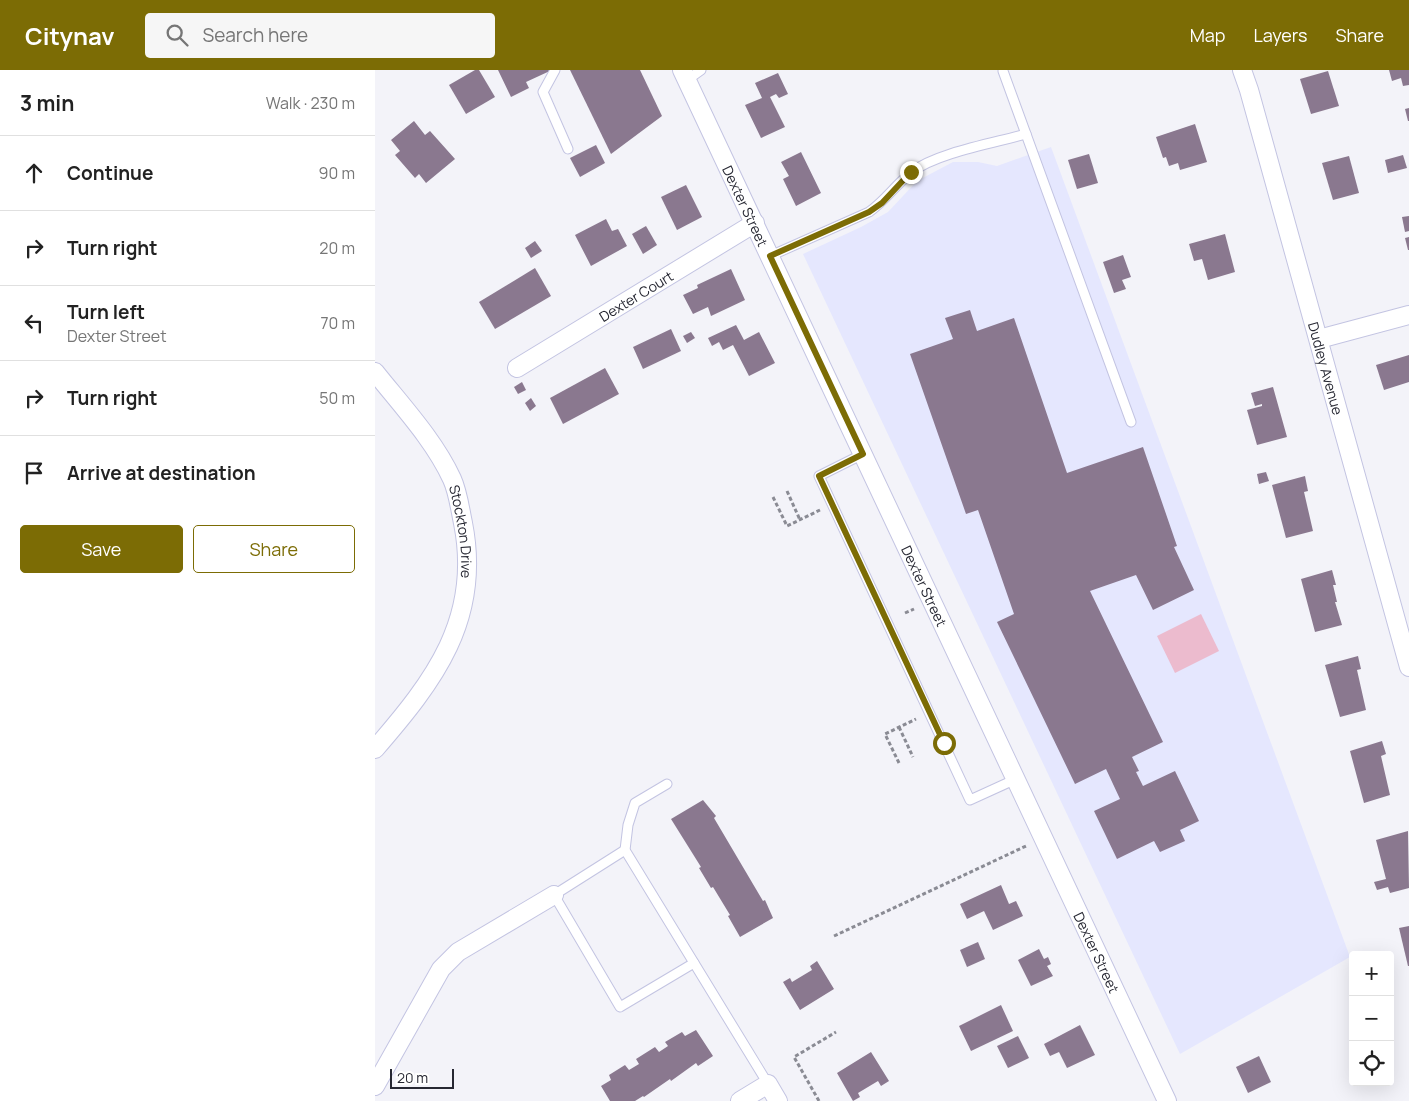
<!DOCTYPE html>
<html lang="en">
<head>
<meta charset="utf-8">
<style>
	:root { --surface:#fff; --page:#f6f6f6; --text:#222; --muted:#767676; --line:#e0e0e0; --accent:#7c6c05 }
	body { margin:0; font-family:Manrope,sans-serif; background:var(--page); color:var(--text) }
	.controls { position:absolute; right:15px; bottom:15px; display:grid; overflow:hidden; border-radius:5px; box-shadow:0 5px 20px #0002 }
	.controls button { width:45px; height:45px; display:grid; place-items:center; padding:0; border:0; border-bottom:1px solid var(--line); background:var(--surface); color:var(--text); font:25px sans-serif }
	.scale { position:absolute; left:15px; bottom:12px; width:64px; box-sizing:border-box; padding-left:5px; border:2px solid #262732; border-top:0; font-size:14px; line-height:18px; white-space:nowrap; color:#262732; -webkit-text-stroke:4px #fff; paint-order:stroke }
	.stop { position:absolute; width:15px; height:15px; margin:-11px; border:4px solid #7c6c05; border-radius:50%; background:#fff }
	.stop.end { background:#7c6c05; border-color:#fff; box-shadow:0 1px 5px #0008 }
	.list { margin:0; padding:0; list-style:none }
	h2 { display:flex; justify-content:space-between; align-items:center; height:65px; margin:0; padding:0 20px; font-size:21px }
	h2 small { font-size:16px; font-weight:400; color:var(--muted) }
	.list li { display:grid; grid-template-columns:32px 1fr auto; gap:15px; align-items:center; box-sizing:border-box; height:75px; padding:0 20px; border-top:1px solid var(--line) }
	.list b { display:block; font-size:19px; white-space:nowrap }
	.list p { margin:0; font-size:16px; white-space:nowrap; color:var(--muted) }
	.list em { font-size:16px; font-style:normal; color:var(--muted) }
	.actions { display:flex; gap:10px; padding:15px 20px }
	.actions a { flex:1; padding:11px 0; border:1px solid var(--accent); border-radius:5px; text-align:center; font-size:18px; color:var(--accent) }
	.actions .main { background:var(--accent); color:#fff }
	.icon { flex:none; width:28px; height:28px; fill:none; stroke:currentColor; stroke-width:2; stroke-linecap:round; stroke-linejoin:round }
	.map { position:relative; flex:none; width:1034px; height:1031px; overflow:hidden }
	header { display:flex; align-items:center; gap:30px; box-sizing:border-box; height:70px; padding:0 25px; background:var(--accent); color:#fff }
	header strong { font-size:24px }
	nav { display:flex; gap:28px; margin-inline-start:auto; font-size:18px }
	.search { width:350px; height:45px; background:var(--page); display:flex; align-items:center; gap:12px; box-sizing:border-box; padding:0 18px; border-radius:5px; color:var(--muted); font-size:19px }
	main { display:flex }
	aside { flex:1; background:var(--surface) }
	.map>svg:first-child { display:block }
	.built { fill:#e5e7fe }
	.green { fill:#ecbbce }
	.building { fill:#8a788f }
	.lines { fill:none; stroke-linecap:round; stroke-linejoin:round }
	.service-casing { stroke:#c3c4e2; stroke-width:11 }
	.minor-casing { stroke:#c3c4e2; stroke-width:20 }
	.path { stroke:#8a8b94; stroke-width:3; stroke-dasharray:4 2.5; stroke-linecap:butt }
	.service { stroke:#fff; stroke-width:9 }
	.minor { stroke:#fff; stroke-width:18 }
	.route { stroke:#7c6c05; stroke-width:6 }
	.labels { text-anchor:middle; dominant-baseline:central; stroke-width:4; stroke-linejoin:round; paint-order:stroke }
	.street-label { font-size:14px; fill:#262732; stroke:#fff }
</style>
</head>
<body>
<header>
<strong>Citynav</strong>
<div class="search"><svg class="icon" aria-label="search" viewBox="0 0 24 24"><circle cx="10" cy="10" r="6"/><path d="M15 15l6 6"/></svg>Search here</div>
<nav><a>Map</a><a>Layers</a><a>Share</a></nav>
</header>
<main>
<aside>
<h2>3 min<small>Walk · 230 m</small></h2>
<ul class="list">
<li><svg class="icon" aria-label="ahead" viewBox="0 0 24 24"><path d="M12 20V5M6 11l6-6 6 6"/></svg><div><b>Continue</b></div><em>90 m</em></li>
<li><svg class="icon" aria-label="right" viewBox="0 0 24 24"><path d="M7 20v-9h11M14 6l5 5-5 5"/></svg><div><b>Turn right</b></div><em>20 m</em></li>
<li><svg class="icon" aria-label="left" viewBox="0 0 24 24"><path d="M17 20v-9H6M10 6l-5 5 5 5"/></svg><div><b>Turn left</b><p>Dexter Street</p></div><em>70 m</em></li>
<li><svg class="icon" aria-label="right" viewBox="0 0 24 24"><path d="M7 20v-9h11M14 6l5 5-5 5"/></svg><div><b>Turn right</b></div><em>50 m</em></li>
<li><svg class="icon" aria-label="arrive" viewBox="0 0 24 24"><path d="M6 21V4h12l-3 4 3 4H6"/></svg><div><b>Arrive at destination</b></div></li>
</ul>
<div class="actions"><a class="main">Save</a><a>Share</a></div>
</aside>
<div class="map">
<svg width="1034" height="1031" viewBox="0 0 1034 1031">
	<rect width="100%" height="100%" fill="#f3f3f9"/>
	<polygon class="built" points="676,77 975,887 805,984 428,184 486,157 513,142 542,111 578,92 603,92 622,96"/>
	<polygon class="green" points="826,544 844,581 800,603 782,566"/>
	<g class="building">
		<polygon points="100,0 104,0 120,27 91,44 74,15"/>
		<polygon points="123,0 177,0 151,12 154,18 136,27"/>
		<polygon points="195,0 265,0 287,46 236,84"/>
		<polygon points="1014,0 1034,0 1034,15 1028,16 1026,8 1017,11"/>
		<polygon points="953,1 964,36 936,44 925,9"/>
		<polygon points="403,3 413,24 404,28 401,24 395,27 410,57 386,68 370,35 387,28 380,13"/>
		<polygon points="1034,38 1034,51 1033,51 1030,39"/>
		<polygon points="39,51 50,65 55,61 80,89 51,113 44,104 40,108 20,85 25,81 16,70"/>
		<polygon points="820,54 832,92 805,100 803,93 794,96 791,87 788,88 781,67"/>
		<polygon points="221,75 230,93 205,107 195,88"/>
		<polygon points="426,82 446,123 421,136 408,109 414,106 406,92"/>
		<polygon points="714,84 723,113 702,119 693,90"/>
		<polygon points="1028,85 1032,98 1013,103 1010,90"/>
		<polygon points="974,86 984,123 958,130 947,93"/>
		<polygon points="311,115 327,147 302,160 286,127"/>
		<polygon points="1034,146 1034,161 1030,162 1027,147"/>
		<polygon points="231,149 237,161 243,159 252,176 216,196 200,165"/>
		<polygon points="271,156 282,175 268,184 257,164"/>
		<polygon points="850,164 860,202 833,210 827,189 819,191 814,174"/>
		<polygon points="1034,167 1034,180 1033,180 1030,168"/>
		<polygon points="160,171 167,181 156,188 150,178"/>
		<polygon points="748,185 756,207 747,210 751,219 739,223 728,192"/>
		<polygon points="160,198 176,226 120,259 104,232"/>
		<polygon points="356,199 370,230 336,246 333,237 318,244 308,225 323,218 322,215"/>
		<polygon points="595,240 602,261 639,248 692,403 768,377 802,476 799,477 819,520 778,540 761,505 715,521 788,672 757,687 764,701 761,702 768,716 800,701 824,751 805,760 810,771 785,782 779,771 742,789 719,741 745,729 731,699 700,714 622,552 639,544 603,440 591,444 535,284 578,269 570,248"/>
		<polygon points="361,255 369,270 384,262 400,293 374,306 358,275 348,280 344,272 337,276 333,268"/>
		<polygon points="296,259 306,281 268,299 258,277"/>
		<polygon points="316,262 320,268 312,273 308,266"/>
		<polygon points="1034,285 1034,312 1009,320 1001,295"/>
		<polygon points="230,298 244,324 188,354 175,328"/>
		<polygon points="147,312 151,320 143,324 139,317"/>
		<polygon points="898,317 912,367 882,375 872,340 887,336 887,334 880,336 876,323"/>
		<polygon points="156,328 161,336 155,341 150,333"/>
		<polygon points="891,402 894,411 884,414 882,404"/>
		<polygon points="930,406 933,421 929,422 938,461 911,468 897,415"/>
		<polygon points="957,500 961,515 958,515 962,532 960,532 967,555 940,562 926,509"/>
		<polygon points="983,586 986,599 982,600 991,640 965,647 950,595"/>
		<polygon points="1007,671 1011,684 1006,686 1015,725 989,733 975,681"/>
		<polygon points="328,730 341,746 339,748 388,831 390,830 398,848 365,867 353,846 355,845 338,817 336,818 324,798 326,797 296,749"/>
		<polygon points="1033,761 1034,818 1015,823 1013,817 1002,820 999,812 1011,809 1001,770"/>
		<polygon points="626,815 634,834 641,831 648,846 618,860 609,841 592,849 585,834"/>
		<polygon points="1034,856 1034,896 1033,896 1024,858"/>
		<polygon points="603,872 610,889 592,897 585,880"/>
		<polygon points="664,879 669,889 673,887 676,894 672,896 678,906 656,916 643,890"/>
		<polygon points="442,891 459,919 425,940 408,912 415,908 417,912 437,900 435,896"/>
		<polygon points="626,935 638,961 596,981 584,956"/>
		<polygon points="705,955 720,985 692,998 684,982 675,986 669,974"/>
		<polygon points="321,960 338,986 323,996 321,993 296,1011 295,1009 269,1027 268,1026 260,1031 235,1031 226,1016 236,1010 234,1005 250,995 254,1000 264,994 261,989 280,977 284,982 293,976 290,972 307,962 310,966"/>
		<polygon points="643,966 654,988 633,998 622,976"/>
		<polygon points="496,982 514,1011 506,1016 503,1011 483,1023 485,1027 478,1031 462,1003"/>
		<polygon points="884,986 896,1012 873,1023 861,997"/>
	</g>
	<g class="lines">
		<g class="service-casing">
			<g id="service">
				<polyline points="180,0 168,22 193,79"/>
				<polyline points="628,1 756,352"/>
				<polyline points="312,10 326,0"/>
				<path d="M395 186 494 142C511 130 521 114 537 102 561 83 619 73 651 64"/>
				<polyline points="488,384 444,406 595,730 641,709"/>
				<polyline points="292,714 260,733 253,755 250,780 393,1014"/>
				<polyline points="250,780 179,825 245,937 319,893"/>
			</g>
		</g>
		<g class="minor-casing">
			<g id="minor">
				<path id="s1" d="M307 0 792 1031"/>
				<path id="s2" d="M867 0 874 20 1034 597"/>
				<polyline points="944,269 1034,245"/>
				<path id="s3" d="M142 298 380 153"/>
				<path id="s4" d="M0 302C27 336 59 370 77 409 83 422 85 439 88 453 107 549 59 611 0 679"/>
				<polyline points="0,1016 66,899 83,882 179,825"/>
				<polyline points="365,1031 393,1014 403,1031"/>
			</g>
		</g>
		<g class="path">
			<polyline points="412,421 425,450"/>
			<polyline points="398,427 412,456 445,440"/>
			<polyline points="530,543 539,539"/>
			<polyline points="524,657 538,687"/>
			<polyline points="524,693 510,664 541,649"/>
			<polyline points="459,866 651,776"/>
			<polyline points="444,1031 419,987 461,962"/>
		</g>
		<use href="#service" class="service"/>
		<use href="#minor" class="minor"/>
	</g>
	<g class="lines">
		<polyline class="route" points="536,102 507,133 494,142 395,186 488,384 444,406 569,673"/>
	</g>
	<g class="labels">
		<g class="street-label">
			<text stroke="none"><textPath href="#s1" startOffset="150">Dexter Street</textPath></text>
			<text stroke="none"><textPath href="#s3" startOffset="139">Dexter Court</textPath></text>
			<text stroke="none"><textPath href="#s2" startOffset="310">Dudley Avenue</textPath></text>
			<text stroke="none"><textPath href="#s4" startOffset="186">Stockton Drive</textPath></text>
			<text stroke="none"><textPath href="#s1" startOffset="570">Dexter Street</textPath></text>
			<text stroke="none"><textPath href="#s1" startOffset="975">Dexter Street</textPath></text>
		</g>
	</g>
</svg>
<div class="controls">
<button>+</button>
<button>−</button>
<button><svg class="icon" aria-label="locate" viewBox="0 0 24 24"><circle cx="12" cy="12" r="6"/><path d="M12 2v4M12 18v4M2 12h4M18 12h4"/></svg></button>
</div>
<div class="scale">20 m</div>
<div class="stop" style="left:569px;top:673px"></div>
<div class="stop end" style="left:536px;top:102px"></div>
</div>
</main>
</body>
</html>
